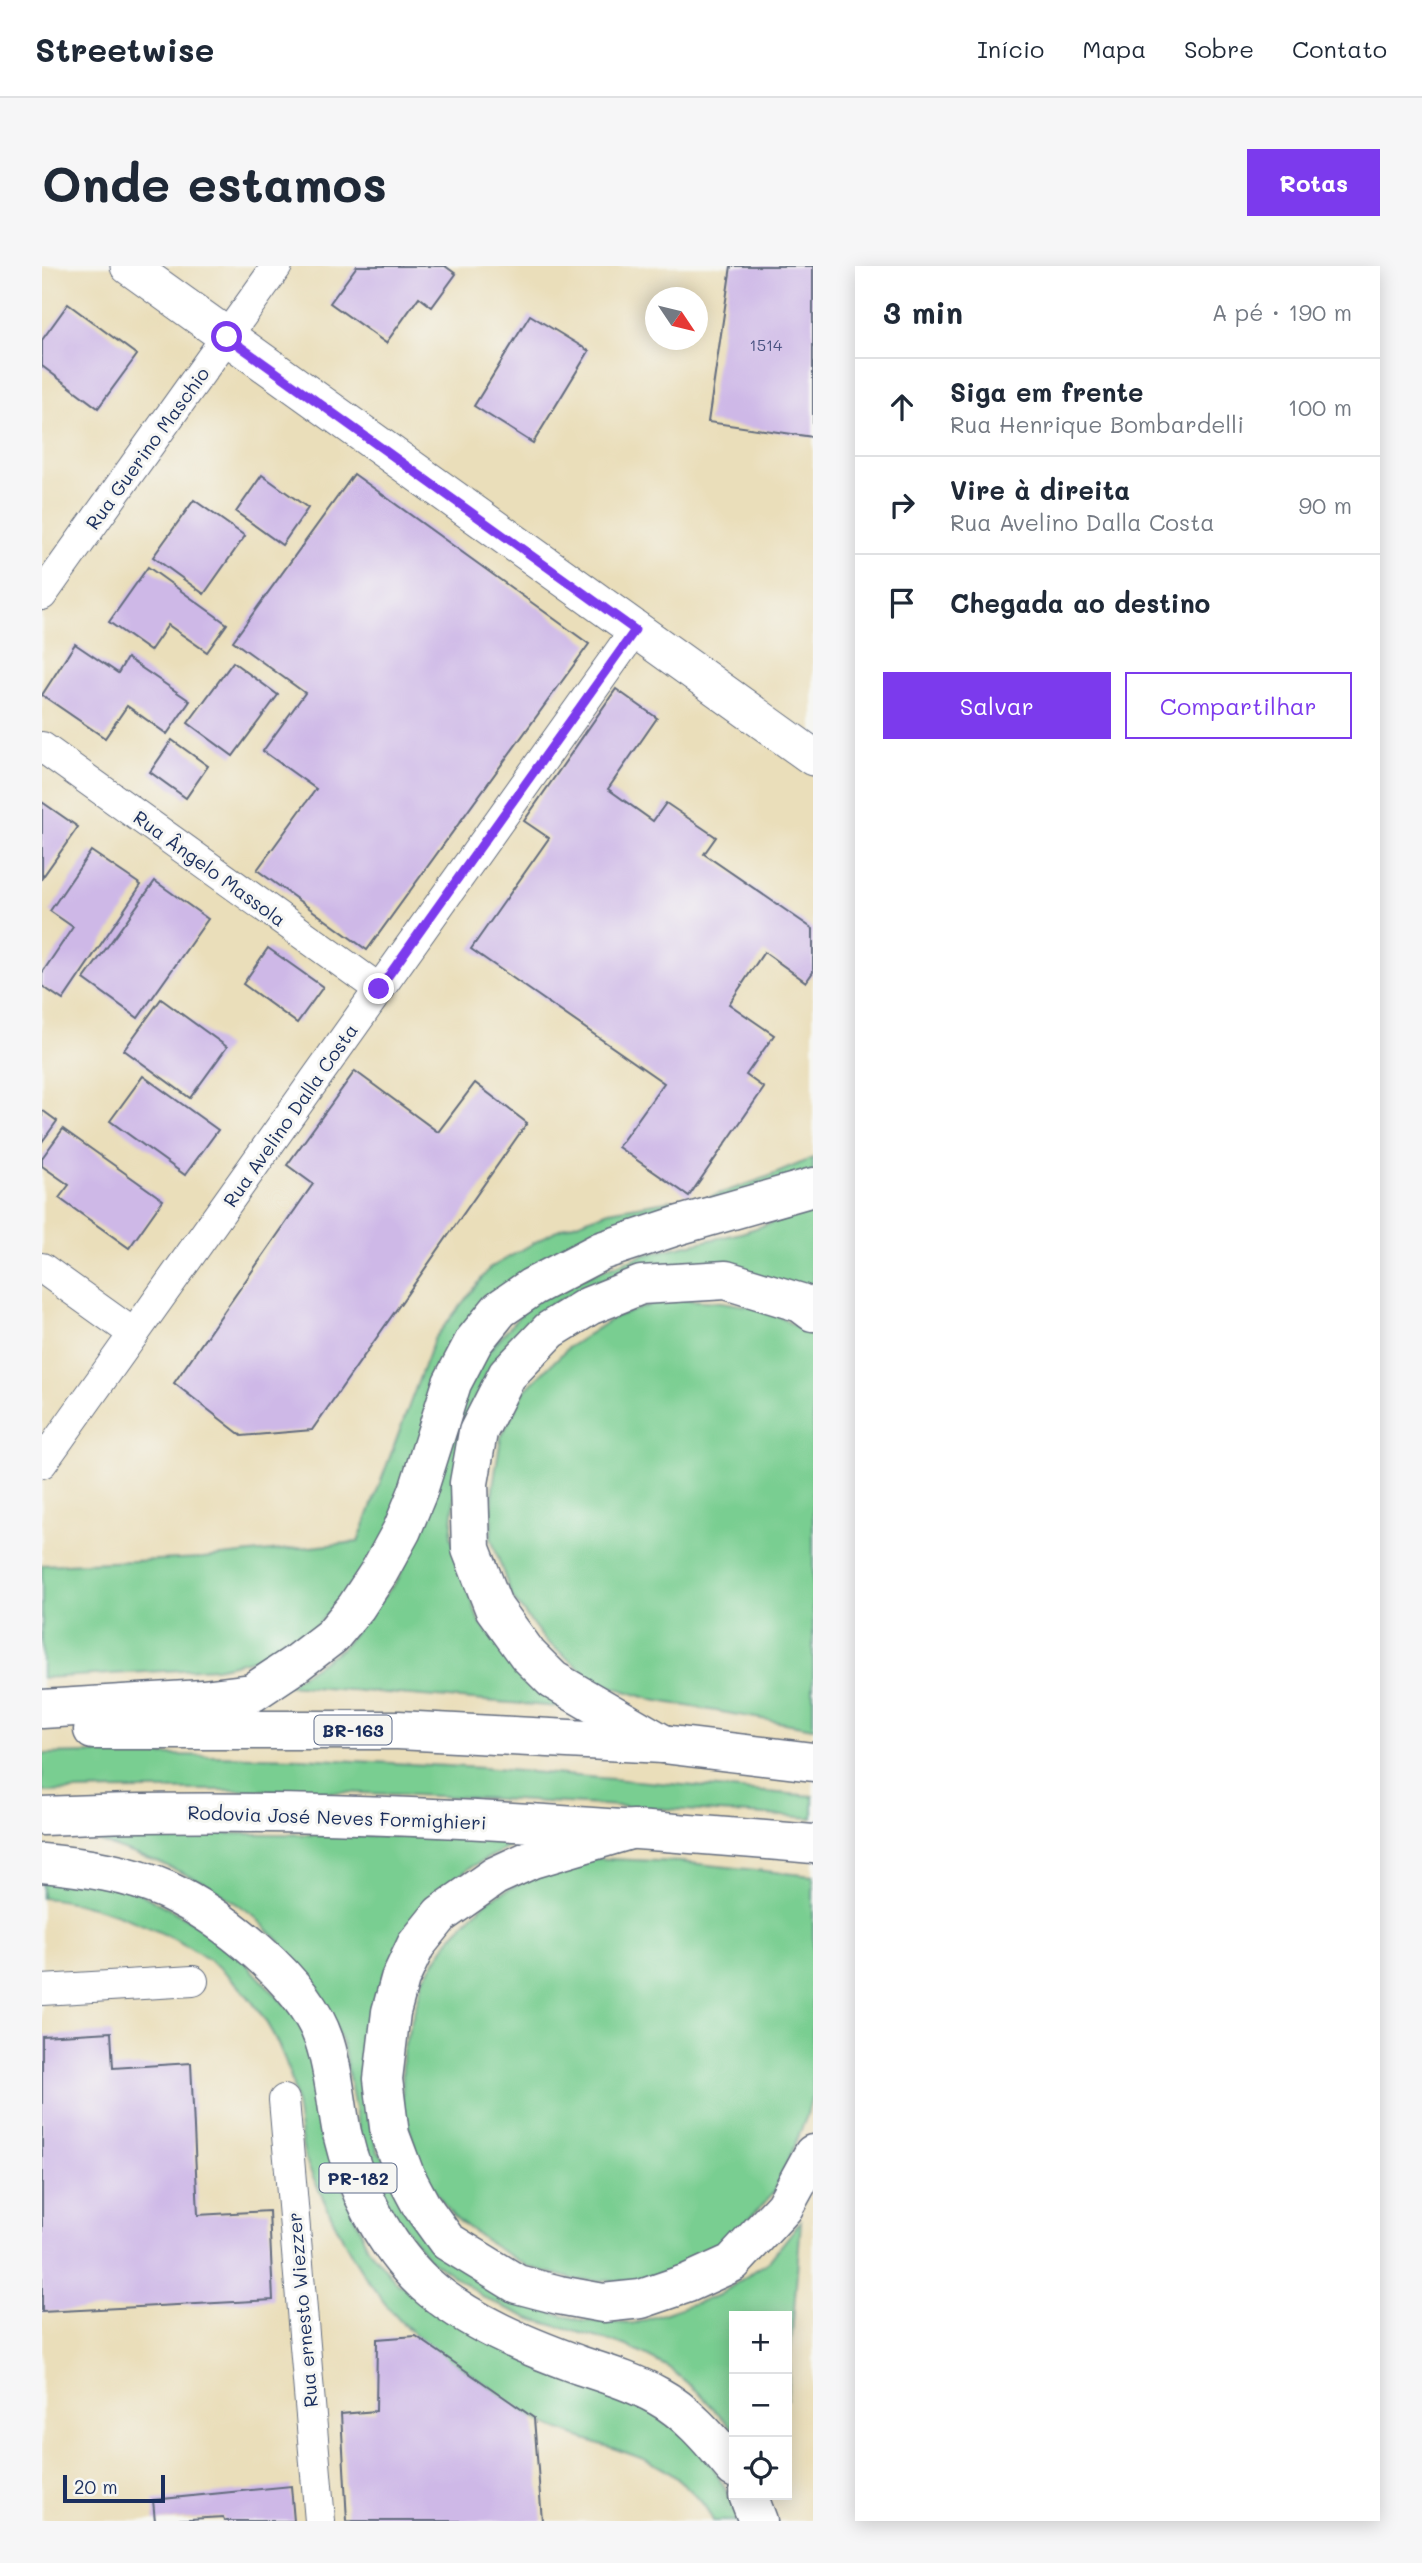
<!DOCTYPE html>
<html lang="pt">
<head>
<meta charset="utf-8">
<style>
	:root { --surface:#fff; --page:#f6f6f7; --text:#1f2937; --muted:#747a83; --line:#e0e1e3; --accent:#7c3aed }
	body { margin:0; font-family:Mali,sans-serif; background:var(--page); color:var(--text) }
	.controls { position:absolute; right:21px; bottom:21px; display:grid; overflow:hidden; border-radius:0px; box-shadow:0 4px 18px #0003 }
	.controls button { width:63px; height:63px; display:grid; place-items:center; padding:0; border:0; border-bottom:2px solid var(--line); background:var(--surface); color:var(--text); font:35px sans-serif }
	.compass { position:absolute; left:603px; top:21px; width:63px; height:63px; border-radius:50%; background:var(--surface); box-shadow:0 4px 18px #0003; rotate:125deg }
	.scale { position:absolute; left:21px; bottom:18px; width:102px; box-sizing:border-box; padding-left:7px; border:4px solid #1b2f5e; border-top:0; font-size:19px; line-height:24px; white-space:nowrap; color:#1b2f5e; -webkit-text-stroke:5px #f6f6f2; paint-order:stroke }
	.stop { position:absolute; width:21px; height:21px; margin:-16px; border:5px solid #7c3aed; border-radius:50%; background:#fff }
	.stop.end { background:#7c3aed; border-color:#fff; box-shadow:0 2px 7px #0008 }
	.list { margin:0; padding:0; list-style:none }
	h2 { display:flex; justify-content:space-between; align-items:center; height:91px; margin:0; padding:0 28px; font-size:30px }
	h2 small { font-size:23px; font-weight:400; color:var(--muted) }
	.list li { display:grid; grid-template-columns:46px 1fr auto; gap:21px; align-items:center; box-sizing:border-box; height:98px; padding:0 28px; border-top:2px solid var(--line) }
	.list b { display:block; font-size:26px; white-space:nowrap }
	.list p { margin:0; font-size:23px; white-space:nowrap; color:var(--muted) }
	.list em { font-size:23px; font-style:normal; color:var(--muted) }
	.actions { display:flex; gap:14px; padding:21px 28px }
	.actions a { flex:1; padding:16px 0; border:2px solid var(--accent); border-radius:0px; text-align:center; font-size:24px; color:var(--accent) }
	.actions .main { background:var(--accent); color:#fff }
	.icon { flex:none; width:38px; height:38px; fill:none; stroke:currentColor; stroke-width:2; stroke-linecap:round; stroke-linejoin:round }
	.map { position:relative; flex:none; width:771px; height:2255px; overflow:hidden; border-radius:0px }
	header { display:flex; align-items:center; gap:42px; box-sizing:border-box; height:98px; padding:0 35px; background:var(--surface); border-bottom:2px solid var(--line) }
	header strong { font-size:33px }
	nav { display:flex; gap:38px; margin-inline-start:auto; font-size:24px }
	.intro { display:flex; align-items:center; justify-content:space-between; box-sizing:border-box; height:168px; padding:0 42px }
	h1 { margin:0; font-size:49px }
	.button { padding:18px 32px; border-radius:0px; background:var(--accent); color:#fff; font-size:24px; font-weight:700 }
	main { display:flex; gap:42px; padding:0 42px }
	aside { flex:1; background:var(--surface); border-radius:0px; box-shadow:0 4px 18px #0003 }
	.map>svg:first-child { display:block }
	.green { fill:#79ce91; stroke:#4a7e78; stroke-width:2 }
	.building { fill:#ceb8e7 }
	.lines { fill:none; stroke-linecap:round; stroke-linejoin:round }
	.minor-casing { stroke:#636c7e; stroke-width:32 }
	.tertiary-casing { stroke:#636c7e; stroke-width:39 }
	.motorway-casing { stroke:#636c7e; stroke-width:41 }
	.minor { stroke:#fff; stroke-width:30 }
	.tertiary { stroke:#fff; stroke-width:37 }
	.motorway { stroke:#fff; stroke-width:38 }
	.route { stroke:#7c3aed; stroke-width:9 }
	.labels { text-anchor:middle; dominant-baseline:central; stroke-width:6; stroke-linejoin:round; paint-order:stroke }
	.number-label { font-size:16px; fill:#485180 }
	.shield { fill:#f6f6f2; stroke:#5d6b8a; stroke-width:2 }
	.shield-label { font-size:18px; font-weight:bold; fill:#1b2f5e }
	.street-label { font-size:19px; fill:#1b2f5e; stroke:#f6f6f2 }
</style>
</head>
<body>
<header>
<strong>Streetwise</strong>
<nav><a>Início</a><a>Mapa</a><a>Sobre</a><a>Contato</a></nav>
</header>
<div class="intro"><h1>Onde estamos</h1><a class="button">Rotas</a></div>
<main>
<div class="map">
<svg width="771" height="2255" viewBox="0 0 771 2255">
	<rect width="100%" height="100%" fill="#f6f6f2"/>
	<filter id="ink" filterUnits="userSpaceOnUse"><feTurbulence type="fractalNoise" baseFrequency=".0143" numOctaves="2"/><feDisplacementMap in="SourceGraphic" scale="14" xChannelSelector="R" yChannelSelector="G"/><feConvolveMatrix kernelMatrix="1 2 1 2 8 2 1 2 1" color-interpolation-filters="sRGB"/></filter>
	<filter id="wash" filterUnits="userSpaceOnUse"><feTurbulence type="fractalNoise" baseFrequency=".00686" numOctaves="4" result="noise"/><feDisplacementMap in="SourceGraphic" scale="28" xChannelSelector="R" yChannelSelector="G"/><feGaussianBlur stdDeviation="1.57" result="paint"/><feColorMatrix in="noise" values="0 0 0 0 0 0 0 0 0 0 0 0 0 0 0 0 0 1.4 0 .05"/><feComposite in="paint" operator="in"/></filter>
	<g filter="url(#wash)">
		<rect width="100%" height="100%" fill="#eadeba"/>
		<g class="green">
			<polygon points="771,892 771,909 493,1003 341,1279 268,1369 230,1389 174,1402 0,1412 0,1299 161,1292 316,1276 392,1073 448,1002 513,965 567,945 630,934 659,934 723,912"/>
			<polygon points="771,943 771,1028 605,1002 557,1015 508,1039 471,1077 413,1225 409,1271 437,1356 472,1396 518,1441 244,1419 299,1383 357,1312 377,1259 424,1112 496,1028 601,989 699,967"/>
			<polygon points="626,1033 680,1036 723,1043 771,1070 771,1462 611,1434 553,1415 502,1373 470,1331 449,1272 451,1221 459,1171 483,1124 527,1081 573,1051"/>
			<path d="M49 1487 259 1492 441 1502 771 1530V1552C514 1536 257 1517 0 1526V1488Z"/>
			<polygon points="26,1565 484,1572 427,1602 383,1638 342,1709 325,1775 325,1843 336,1886 491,2041 541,2055 592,2058 677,2029 727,1995 759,1955 745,2134 745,2050 692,2050 692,2164 655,2125 626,2101 585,2080 489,2053 446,2034 385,1991 349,1943 322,1890 301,1780 276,1722 249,1687 210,1648 163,1617 116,1596"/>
			<polygon points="543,1592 638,1596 771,1610 771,1826 764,1852 733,1925 691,1971 636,2002 594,2015 535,2014 487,2001 450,1979 411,1950 382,1910 360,1839 361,1785 382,1712 410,1670 446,1634 488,1612"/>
			<path d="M0 1606 90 1623 178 1670 252 1748 270 1786 293 1900 325 1981 356 2018 625 2150 667 2194 690 2235 696 2255H671C662 2232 629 2204 606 2195 569 2179 528 2172 492 2152 472 2141 454 2126 436 2113 407 2093 375 2075 352 2048 320 2012 298 1970 278 1926 273 1914 265 1901 262 1887 255 1856 255 1824 243 1794 232 1767 216 1740 195 1718 155 1675 59 1636 0 1632Z"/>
		</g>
		<g id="blocks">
			<g class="building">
				<polygon points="315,0 403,0 414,8 390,41 377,31 344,77 288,37"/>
				<polygon points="689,0 771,0 771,171 666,156"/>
				<polygon points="26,38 95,89 56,142 0,100 0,74"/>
				<polygon points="488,49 547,85 491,177 432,140"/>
				<polygon points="312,208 547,378 325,684 215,604 274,523 221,485 263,427 191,375"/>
				<polygon points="220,209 266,242 240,279 194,246"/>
				<polygon points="152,234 203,270 162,328 111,291"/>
				<polygon points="106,301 185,358 165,386 126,359 108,385 67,356"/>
				<polygon points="33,378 76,407 85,392 148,435 125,468 85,440 63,472 0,429"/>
				<polygon points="191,396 236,429 191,490 146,457"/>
				<polygon points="574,423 615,452 566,523 611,555 624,537 674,571 662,588 771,663 771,706 764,716 722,686 687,738 732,769 704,809 722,822 647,930 576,881 622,817 429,683 507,572 482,555"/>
				<polygon points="130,474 166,500 144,532 108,506"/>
				<polygon points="0,536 36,561 0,612"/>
				<polygon points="49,585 99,619 21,734 0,720 0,707 31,661 8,645"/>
				<polygon points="113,615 166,653 96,752 42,713"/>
				<polygon points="226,682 281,721 255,757 201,718"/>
				<polygon points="119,733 185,781 148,832 82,784"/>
				<polygon points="313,805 396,866 433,817 485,857 270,1164 200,1170 132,1117 271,918 245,899"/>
				<polygon points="101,810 176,864 143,909 68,855"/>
				<polygon points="0,844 15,855 0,876"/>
				<polygon points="21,863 121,934 87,982 17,932 27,919 0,900 0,892"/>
				<polygon points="69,1766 71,1802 149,1797 156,1949 227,1945 231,2034 0,2046 0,1770"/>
				<polygon points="374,2070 492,2152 500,2255 305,2255 299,2148 334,2145 335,2073"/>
				<polygon points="249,2220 252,2255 182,2255 181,2251 113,2255 111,2234"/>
			</g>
		</g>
	</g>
	<g filter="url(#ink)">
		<use href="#blocks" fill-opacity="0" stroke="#636c7e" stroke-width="2"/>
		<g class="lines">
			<g class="minor-casing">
				<g id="minor">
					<polyline points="0,329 235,0"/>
					<polyline points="0,481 337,723"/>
					<polyline points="0,1002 92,1068"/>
					<polyline points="0,1197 593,364"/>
					<polyline points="0,1724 151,1715"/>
					<polyline points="242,1834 278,2255"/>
				</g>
			</g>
			<g class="tertiary-casing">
				<polyline id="tertiary" points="87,0 771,491"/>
			</g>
			<g class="motorway-casing">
				<g id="motorway">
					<polyline points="0,1443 161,1433 210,1427 252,1399 290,1370 314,1341 337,1306 360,1264 376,1225 410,1117 432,1075 458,1043 490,1021 559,985 638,959 771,921"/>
					<polyline points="51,1464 356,1464 621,1478 771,1496"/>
					<polyline points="621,1478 511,1414 486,1389 452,1342 429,1283 427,1217 436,1166 465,1109 508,1064 547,1040 599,1019 684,1014 759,1037 771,1046"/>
					<path d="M0 1550C257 1539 515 1556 771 1578"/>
					<polyline points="591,1563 490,1593 453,1610 399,1648 374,1679 358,1713 349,1746 341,1813 348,1869 363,1909 379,1939 405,1975 475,2018 517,2029 561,2037 599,2033 646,2017 690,1997 742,1941 771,1888"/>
					<path d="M0 1597C41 1601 86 1607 124 1624 179 1650 262 1714 282 1774 292 1803 294 1837 300 1867 312 1920 343 1981 383 2018 426 2056 484 2080 537 2099 564 2108 591 2116 616 2130 647 2147 670 2176 692 2202"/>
					<polyline points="706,2229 716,2255"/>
				</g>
			</g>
			<use href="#minor" class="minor"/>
			<use href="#tertiary" class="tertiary"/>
			<use href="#motorway" class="motorway"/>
		</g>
	</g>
	<g class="lines" filter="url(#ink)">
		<polyline class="route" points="185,71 593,364 337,723"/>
	</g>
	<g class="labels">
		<g class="number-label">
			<text x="724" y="78">1514</text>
		</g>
		<g class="shield">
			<rect x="272.5" y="1449.5" width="77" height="29" rx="5"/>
			<rect x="277.5" y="1897.5" width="77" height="29" rx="5"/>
		</g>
		<g class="shield-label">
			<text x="311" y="1464">BR-163</text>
			<text x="316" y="1912">PR-182</text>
		</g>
		<g class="street-label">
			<text transform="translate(105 182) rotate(-54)">Rua Guerino Maschio</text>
			<text transform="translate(168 602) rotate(36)">Rua Ângelo Massola</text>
			<text transform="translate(248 849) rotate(-55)">Rua Avelino Dalla Costa</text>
			<text transform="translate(295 1551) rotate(2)">Rodovia José Neves Formighieri</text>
			<text transform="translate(260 2044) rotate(-95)">Rua ernesto Wiezzer</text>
		</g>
	</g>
</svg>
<div class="controls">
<button>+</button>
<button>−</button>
<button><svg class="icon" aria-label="locate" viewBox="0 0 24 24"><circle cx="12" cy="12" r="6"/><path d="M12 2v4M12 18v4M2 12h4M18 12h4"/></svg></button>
</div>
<svg class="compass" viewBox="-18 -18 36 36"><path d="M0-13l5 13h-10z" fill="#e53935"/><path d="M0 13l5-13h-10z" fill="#747a83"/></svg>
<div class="scale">20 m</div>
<div class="stop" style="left:185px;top:71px"></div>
<div class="stop end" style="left:337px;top:723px"></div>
</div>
<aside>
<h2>3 min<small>A pé · 190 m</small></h2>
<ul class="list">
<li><svg class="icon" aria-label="ahead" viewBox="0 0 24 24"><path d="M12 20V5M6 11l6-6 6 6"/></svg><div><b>Siga em frente</b><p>Rua Henrique Bombardelli</p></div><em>100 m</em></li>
<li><svg class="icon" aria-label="right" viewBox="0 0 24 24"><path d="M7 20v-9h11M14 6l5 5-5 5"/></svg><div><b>Vire à direita</b><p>Rua Avelino Dalla Costa</p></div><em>90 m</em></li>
<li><svg class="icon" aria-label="arrive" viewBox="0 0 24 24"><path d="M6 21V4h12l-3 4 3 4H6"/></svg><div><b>Chegada ao destino</b></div></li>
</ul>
<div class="actions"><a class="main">Salvar</a><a>Compartilhar</a></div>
</aside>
</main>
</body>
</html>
